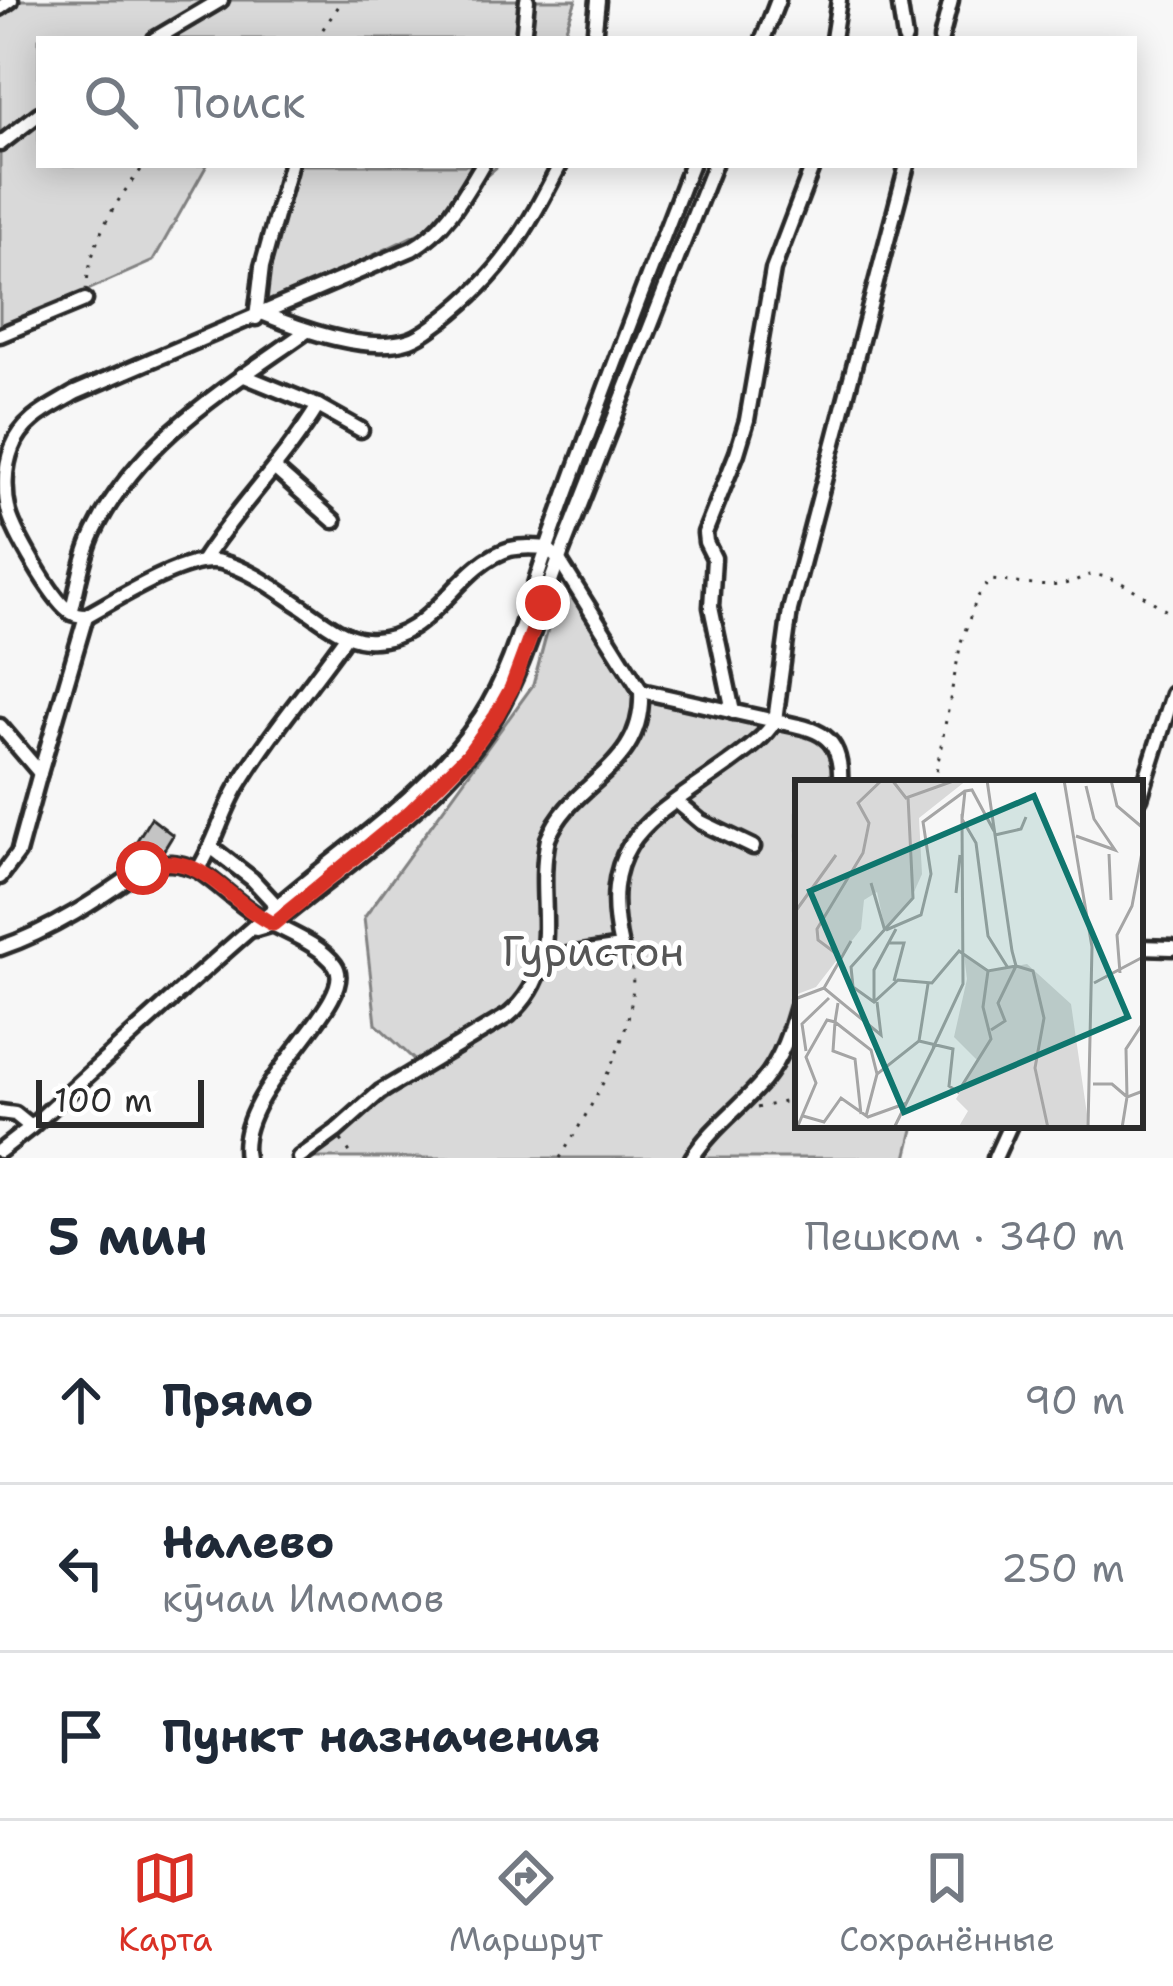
<!DOCTYPE html>
<html lang="ru">
<head>
<meta charset="utf-8">
<style>
	:root { --surface:#fff; --page:#f2f2f3; --text:#1f2937; --muted:#747a83; --line:#e0e1e3; --accent:#d93025 }
	body { margin:0; font-family:"Shantell Sans",sans-serif; background:var(--page); color:var(--text) }
	.scale { position:absolute; left:36px; bottom:30px; width:168px; box-sizing:border-box; padding-left:12px; border:6px solid #2b2b2b; border-top:0; font-size:33px; line-height:42px; white-space:nowrap; color:#2b2b2b; -webkit-text-stroke:9px #fff; paint-order:stroke }
	.stop { position:absolute; width:36px; height:36px; margin:-27px; border:9px solid #d93025; border-radius:50%; background:#fff }
	.stop.end { background:#d93025; border-color:#fff; box-shadow:0 3px 12px #0008 }
	.list { margin:0; padding:0; list-style:none }
	h2 { display:flex; justify-content:space-between; align-items:center; height:156px; margin:0; padding:0 48px; font-size:51px }
	h2 small { font-size:39px; font-weight:400; color:var(--muted) }
	.list li { display:grid; grid-template-columns:78px 1fr auto; gap:36px; align-items:center; box-sizing:border-box; height:168px; padding:0 48px; border-top:3px solid var(--line) }
	.list b { display:block; font-size:45px; white-space:nowrap }
	.list p { margin:0; font-size:39px; white-space:nowrap; color:var(--muted) }
	.list em { font-size:39px; font-style:normal; color:var(--muted) }
	.icon { flex:none; width:66px; height:66px; fill:none; stroke:currentColor; stroke-width:2; stroke-linecap:round; stroke-linejoin:round }
	.map { position:relative; flex:none; width:1173px; height:1158px; overflow:hidden }
	.search { position:absolute; background:var(--surface); box-shadow:0 6px 30px #0003; left:36px; right:36px; top:36px; height:132px; display:flex; align-items:center; gap:30px; box-sizing:border-box; padding:0 42px; border-radius:0px; color:var(--muted); font-size:45px }
	.sheet { height:660px; background:var(--surface) }
	nav { display:flex; justify-content:space-around; align-items:center; box-sizing:border-box; height:168px; border-top:3px solid var(--line); background:var(--surface); font-size:33px; color:var(--muted) }
	nav a { display:grid; justify-items:center; gap:6px }
	nav .on { color:var(--accent) }
	.map>svg:first-child { display:block }
	.green { fill:#d9d9d9; stroke:#828282; stroke-width:3 }
	.building { fill:#c4c4c4; stroke:#2b2b2b; stroke-width:3 }
	.lines { fill:none; stroke-linecap:round; stroke-linejoin:round }
	.minor-casing { stroke:#2b2b2b; stroke-width:21 }
	.path { stroke:#2b2b2b; stroke-width:3; stroke-dasharray:3 9; stroke-linecap:butt }
	.minor { stroke:#fff; stroke-width:12 }
	.route { stroke:#d93025; stroke-width:15 }
	.labels { text-anchor:middle; dominant-baseline:central; stroke-width:10; stroke-linejoin:round; paint-order:stroke }
	.park-label { font-size:42px; fill:#565656; stroke:#fff }
	.inset-road { fill:none; stroke:#a5a5a5; stroke-width:3 }
	.view { fill:#0f766e; fill-opacity:0.15; stroke:#0f766e; stroke-width:6 }
	.inset-edge { fill:none; stroke:#2b2b2b; stroke-width:6 }
</style>
</head>
<body>
<div class="map">
<svg width="1173" height="1158" viewBox="0 0 1173 1158">
	<rect width="100%" height="100%" fill="#f7f7f7"/>
	<filter id="ink" filterUnits="userSpaceOnUse"><feTurbulence type="fractalNoise" baseFrequency=".00833" numOctaves="2"/><feDisplacementMap in="SourceGraphic" scale="24" xChannelSelector="R" yChannelSelector="G"/><feConvolveMatrix kernelMatrix="1 2 1 2 8 2 1 2 1" color-interpolation-filters="sRGB"/></filter>
	<g filter="url(#ink)">
		<g class="green">
			<polygon points="0,0 576,0 562,39 39,39 39,165 207,165 153,261 0,329"/>
			<polygon points="292,165 499,165 423,231 262,309 266,270 279,228"/>
			<polygon points="563,572 648,692 824,733 847,783 798,783 798,1125 914,1125 906,1158 309,1158 425,1070 376,1024 364,918 533,685"/>
		</g>
		<polygon class="building" points="151,818 173,835 162,853 149,855 134,845"/>
		<g class="lines">
			<g class="minor-casing">
				<g id="minor">
					<polyline points="899,0 905,39"/>
					<polyline points="0,8 11,0"/>
					<polyline points="155,39 221,0"/>
					<polyline points="523,39 527,0"/>
					<polyline points="594,39 598,0"/>
					<polyline points="763,39 778,0"/>
					<polyline points="833,39 839,0"/>
					<polyline points="941,39 951,0"/>
					<polyline points="0,144 39,114"/>
					<path d="M482 165C463 197 445 230 412 249L75 393C50 408 23 419 12 448 4 468 4 493 9 513 15 534 51 597 68 610 76 616 77 615 86 616 117 599 188 554 221 562 250 569 277 590 301 606 320 619 342 638 366 640 431 645 455 565 510 549 523 546 535 547 547 548L559 560 641 691 775 721C763 740 744 752 727 765 650 820 597 840 621 947L543 959"/>
					<path d="M264 314C303 330 368 354 410 340 422 336 432 327 442 320 503 273 525 232 560 165"/>
					<polyline points="256,318 262,267 290,165"/>
					<polyline points="0,335 85,300"/>
					<polyline points="318,406 361,430"/>
					<polyline points="274,468 334,521"/>
					<path d="M203 560C238 506 285 461 318 406L242 375"/>
					<path d="M71 613C78 587 82 557 94 532 138 440 227 388 307 331"/>
					<polyline points="733,712 711,607 714,558 706,542 705,533 737,453 747,420 773,270 813,165"/>
					<polyline points="0,726 40,773 86,616"/>
					<path d="M840 783C843 733 816 729 775 721L790 610 907 165"/>
					<polyline points="1140,798 1173,694"/>
					<polyline points="676,801 701,822 753,847"/>
					<polyline points="212,848 252,879 277,906"/>
					<path d="M198 870C219 884 236 902 257 915 281 931 317 941 335 965 361 1001 233 1090 246 1158"/>
					<polyline points="0,877 18,853 40,773"/>
					<path d="M256 929 273 924 286 914C349 863 426 810 476 745 521 686 537 614 564 546 614 419 664 292 714 165"/>
					<polyline points="1140,947 1173,948"/>
					<path d="M0 948C53 930 97 900 143 868 164 860 178 862 198 870 215 844 222 813 238 786 270 733 311 686 347 635"/>
					<polyline points="0,1112 15,1114 31,1127"/>
					<path d="M0 1151 31 1127C112 1053 192 979 275 908 345 847 428 796 481 717 514 667 527 604 547 548 592 419 642 292 691 165"/>
					<path d="M299 1158 336 1131 380 1092 509 1015C567 965 534 902 548 839 571 780 645 770 641 691"/>
					<path d="M692 1158C711 1128 740 1108 763 1081 782 1058 790 1031 798 1003"/>
					<polyline points="995,1158 1010,1125"/>
				</g>
			</g>
			<g class="path">
				<polyline points="316,39 343,0"/>
				<path d="M86 291C90 241 114 202 145 165"/>
				<path d="M934 783 961 642 977 598 990 580C1014 581 1043 590 1068 583 1078 581 1084 574 1095 575 1123 578 1150 601 1173 615"/>
				<polyline points="757,1108 792,1100 798,1091"/>
				<polyline points="341,1140 354,1158"/>
				<path d="M560 1158C591 1107 648 1017 629 956"/>
			</g>
			<use href="#minor" class="minor"/>
		</g>
	</g>
	<g class="lines" filter="url(#ink)">
		<path class="route" d="M143 868C199 845 228 903 273 924L410 812 468 755 496 716 511 689 543 603"/>
	</g>
	<g class="labels">
		<g class="park-label">
			<text x="593" y="951">Гуристон</text>
		</g>
	</g>
	<g transform="translate(795 780)">
		<rect width="348" height="348" fill="#f7f7f7"/>
		<path d="M172 0 124 38 127 94 115 121 90 149 82 112 69 120 66 149 21 207 0 215V1ZM169 175 195 191 232 184 276 224 294 348H163L173 331 161 319 183 281 159 257 172 199Z" fill="#d9d9d9"/>
		<path class="inset-road" d="M97 0 111 18 161 0M192 0 217 171 221 186 238 191 249 238 240 288 253 348M269 0 297 167 293 348M316 0 322 26 348 48M113 17 118 118 56 187 58 207 79 222 103 200 137 203 164 171 193 191 221 186M167 39 170 11 177 10 199 51M200 55 226 49 231 37M281 56 320 70 299 39 291 6M314 74 316 120M76 103 90 151M161 113 165 75M0 132 41 75M91 150 126 135 136 94 128 42 170 11M93 163H109L99 201M43 175 23 160 22 149 68 73 74 43 63 23 87 0M325 193 322 155 337 126 348 67M299 203 348 177M29 208 56 161M0 219 29 208 86 255 82 222M79 222V190L101 149M43 223 40 242 76 270 82 294M196 250 210 241 203 223 221 186M124 261 158 269 154 306 163 312 196 259 188 227 193 191M138 268 168 204 167 39 181 63 193 156 213 188M11 271 7 244 34 218M298 304H317L331 316M332 317 331 269 348 243M8 336 29 342 46 318 73 337 112 323M71 336 82 294 124 261 133 204M2 348 21 303 11 277 32 240 40 242 38 271 60 279 66 334M99 348 140 265M327 348 332 317 348 311"/>
		<path class="view" d="M239 16 333 237 109 332 15 111Z"/>
		<rect width="348" height="348" class="inset-edge"/>
	</g>
</svg>
<div class="scale">100 m</div>
<div class="stop" style="left:143px;top:868px"></div>
<div class="stop end" style="left:543px;top:603px"></div>
<div class="search"><svg class="icon" aria-label="search" viewBox="0 0 24 24"><circle cx="10" cy="10" r="6"/><path d="M15 15l6 6"/></svg>Поиск</div>
</div>
<section class="sheet">
<h2>5 мин<small>Пешком · 340 m</small></h2>
<ul class="list">
<li><svg class="icon" aria-label="ahead" viewBox="0 0 24 24"><path d="M12 20V5M6 11l6-6 6 6"/></svg><div><b>Прямо</b></div><em>90 m</em></li>
<li><svg class="icon" aria-label="left" viewBox="0 0 24 24"><path d="M17 20v-9H6M10 6l-5 5 5 5"/></svg><div><b>Налево</b><p>кӯчаи Имомов</p></div><em>250 m</em></li>
<li><svg class="icon" aria-label="arrive" viewBox="0 0 24 24"><path d="M6 21V4h12l-3 4 3 4H6"/></svg><div><b>Пункт назначения</b></div></li>
</ul>
</section>
<nav>
<a class="on"><svg class="icon" aria-label="map" viewBox="0 0 24 24"><path d="M3 6l6-2 6 2 6-2v14l-6 2-6-2-6 2zM9 4v14M15 6v14"/></svg>Карта</a>
<a><svg class="icon" aria-label="directions" viewBox="0 0 24 24"><path d="M12 3l9 9-9 9-9-9zM9 14v-3h6M13 9l2 2-2 2"/></svg>Маршрут</a>
<a><svg class="icon" aria-label="saved" viewBox="0 0 24 24"><path d="M7 4h10v16l-5-4-5 4z"/></svg>Сохранённые</a>
</nav>
</body>
</html>
